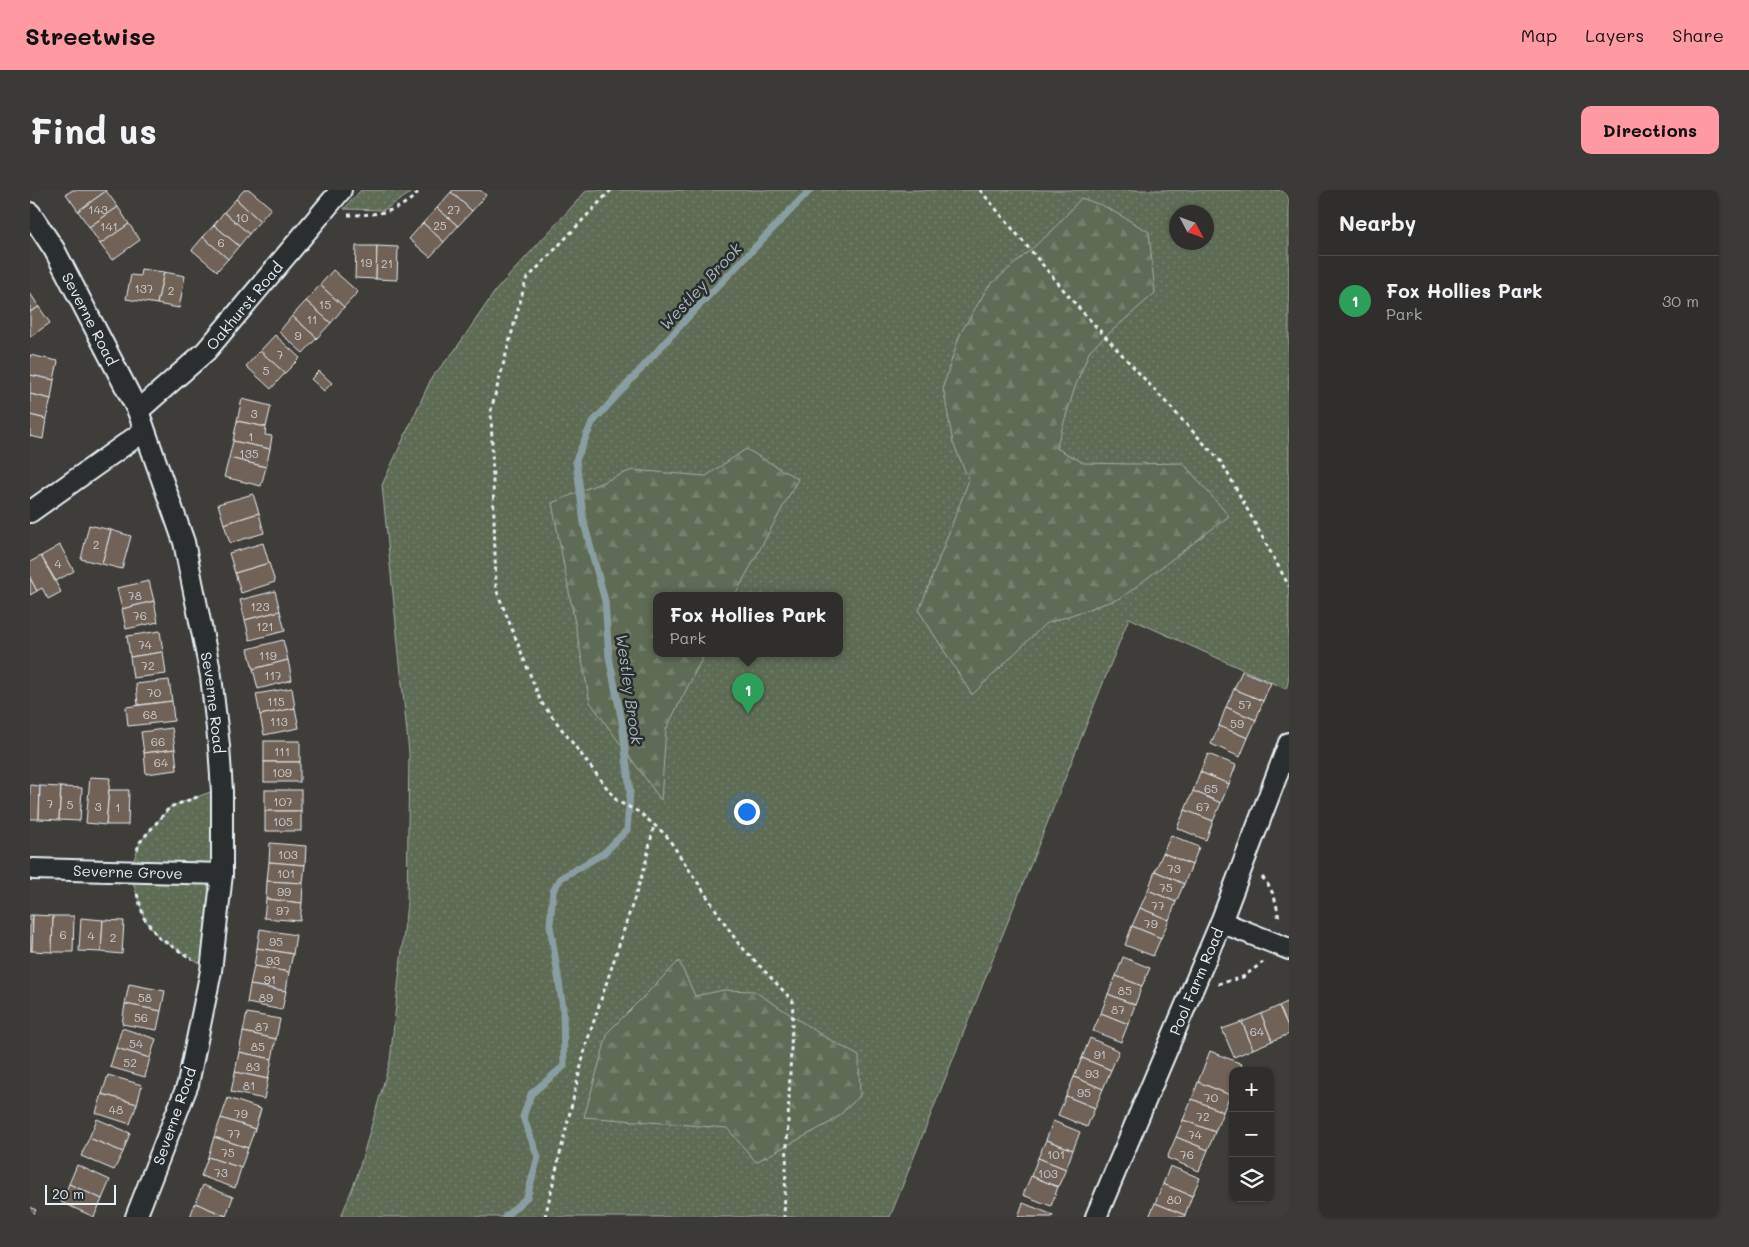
<!DOCTYPE html>
<html lang="en">
<head>
<meta charset="utf-8">
<style>
	:root { --surface:#2f2e2c; --page:#3b3a38; --text:#f1f3f6; --muted:#a7a8a9; --line:#4a4a48; --accent:#ff9aa2 }
	body { margin:0; font-family:Mali,sans-serif; background:var(--page); color:var(--text) }
	.controls { position:absolute; right:15px; bottom:15px; display:grid; overflow:hidden; border-radius:10px; box-shadow:0 1px 4px #0004 }
	.controls button { width:45px; height:45px; display:grid; place-items:center; padding:0; border:0; border-bottom:1px solid var(--line); background:var(--surface); color:var(--text); font:25px sans-serif }
	.compass { position:absolute; left:1139px; top:15px; width:45px; height:45px; border-radius:50%; background:var(--surface); box-shadow:0 1px 4px #0004; rotate:131deg }
	.scale { position:absolute; left:15px; bottom:12px; width:71px; box-sizing:border-box; padding-left:5px; border:2px solid #e8f1f8; border-top:0; font-size:14px; line-height:18px; white-space:nowrap; color:#e8f1f8; -webkit-text-stroke:4px #2a2d2e; paint-order:stroke }
	.you { position:absolute; left:716px; top:621px; width:18px; height:18px; margin:-12px; border:4px solid #fff; border-radius:50%; background:#1a73e8; box-shadow:0 0 0 8px #1a73e833 }
	.badge { display:grid; place-items:center; width:32px; height:32px; border-radius:50%; background:var(--accent); color:#fff; font-size:16px; font-weight:700 }
	.pin { position:absolute; translate:-50% -41px; filter:drop-shadow(0 1px 2px #0008) }
	.pin::after { content:''; position:absolute; top:26px; width:18px; height:15px; background:inherit; clip-path:polygon(0 0,100% 0,50% 100%) }
	.popup { position:absolute; left:623px; top:402px; width:190px; height:65px; box-sizing:border-box; display:grid; place-content:center; border-radius:10px; background:var(--surface); filter:drop-shadow(0 1px 4px #0005); font-size:16px; white-space:nowrap; color:var(--muted) }
	.popup b { font-size:19px; color:var(--text) }
	.popup::after { content:''; position:absolute; left:50%; top:100%; margin-left:-10px; border:10px solid transparent; border-top-color:var(--surface) }
	.list { margin:0; padding:0; list-style:none }
	h2 { display:flex; justify-content:space-between; align-items:center; height:65px; margin:0; padding:0 20px; font-size:21px }
	h2 small { font-size:16px; font-weight:400; color:var(--muted) }
	.list li { display:grid; grid-template-columns:32px 1fr auto; gap:15px; align-items:center; box-sizing:border-box; height:90px; padding:0 20px; border-top:1px solid var(--line) }
	.list b { display:block; font-size:19px; white-space:nowrap }
	.list p { margin:0; font-size:16px; white-space:nowrap; color:var(--muted) }
	.list em { font-size:16px; font-style:normal; color:var(--muted) }
	.icon { flex:none; width:28px; height:28px; fill:none; stroke:currentColor; stroke-width:2; stroke-linecap:round; stroke-linejoin:round }
	.map { position:relative; flex:none; width:1259px; height:1027px; overflow:hidden; border-radius:10px }
	header { display:flex; align-items:center; gap:30px; box-sizing:border-box; height:70px; padding:0 25px; background:var(--accent); color:#111 }
	header strong { font-size:24px }
	nav { display:flex; gap:28px; margin-inline-start:auto; font-size:18px }
	.intro { display:flex; align-items:center; justify-content:space-between; box-sizing:border-box; height:120px; padding:0 30px }
	h1 { margin:0; font-size:35px }
	.button { padding:12px 22px; border-radius:10px; background:var(--accent); color:#111; font-size:18px; font-weight:700 }
	main { display:flex; gap:30px; padding:0 30px }
	aside { flex:1; background:var(--surface); border-radius:10px; box-shadow:0 1px 4px #0004 }
	.map>svg:first-child { display:block }
	.green { fill:url(#green-dots); stroke:#a4aea6; fill-rule:evenodd }
	.forest { fill:url(#forest-firs); stroke:#a4aea6 }
	.lines { fill:none; stroke-linecap:round; stroke-linejoin:round }
	.stream { stroke:#889ea3; stroke-width:7 }
	.building { fill:#706256; stroke:#e8f1f8 }
	.minor-casing { stroke:#e8f1f8; stroke-width:24 }
	.path { stroke:#e8f1f8; stroke-width:3; stroke-dasharray:4 4; stroke-linecap:butt }
	.minor { stroke:#2a2d2e; stroke-width:20 }
	.labels { text-anchor:middle; dominant-baseline:central; stroke-width:5; stroke-linejoin:round; paint-order:stroke }
	.number-label { font-size:12px; fill:#cacdd0 }
	.street-label { font-size:15px; fill:#e8f1f8; stroke:#2a2d2e }
	.water-label { font-size:16px; font-style:italic; fill:#a8babf; stroke:#2a2d2e }
</style>
</head>
<body>
<header>
<strong>Streetwise</strong>
<nav><a>Map</a><a>Layers</a><a>Share</a></nav>
</header>
<div class="intro"><h1>Find us</h1><a class="button">Directions</a></div>
<main>
<div class="map">
<svg width="1259" height="1027" viewBox="0 0 1259 1027">
	<defs>
		<pattern id="green-dots" width="8" height="8" patternUnits="userSpaceOnUse" patternTransform="scale(1.25)"><rect width="8" height="8" fill="#5f6c54"/><path d="M2 2h.1M6 6h.1" fill="none" stroke="#76816d" stroke-width="1.8" stroke-linecap="round"/></pattern>
		<pattern id="forest-firs" width="22" height="20" patternUnits="userSpaceOnUse" patternTransform="scale(1.25)"><rect width="22" height="20" fill="#5f6c54"/><path d="M5 1l3.5 6h-7zM16 11l3.5 6h-7z" fill="#76816d"/></pattern>
	</defs>
	<rect width="100%" height="100%" fill="#3f3d3a"/>
	<filter id="ink" filterUnits="userSpaceOnUse"><feTurbulence type="fractalNoise" baseFrequency=".02" numOctaves="2"/><feDisplacementMap in="SourceGraphic" scale="10" xChannelSelector="R" yChannelSelector="G"/><feConvolveMatrix kernelMatrix="1 2 1 2 8 2 1 2 1" color-interpolation-filters="sRGB"/></filter>
	<g filter="url(#ink)">
		<g class="green">
			<polygon points="331,0 382,0 379,4 354,20 314,19"/>
			<path d="M557 0H1259V489L1256 499 1099 428 860 1027H311L327 986 360 871 377 713 379 563 352 295 402 187 425 160 466 100ZM1146 22H1176V52H1146ZM627 405H809V463H627Z"/>
			<polygon points="183,601 186,684 174,776 129,748 114,728 100,682 110,652 140,617"/>
		</g>
		<g class="forest">
			<polygon points="1051,8 1074,16 1119,42 1125,103 1060,160 1045,197 1026,258 1054,273 1102,274 1153,273 1199,326 1091,408 1015,434 942,505 889,421 939,290 923,253 913,197 930,144 958,97 1023,40"/>
			<polygon points="716,259 768,289 705,405 627,405 627,463 675,463 636,539 631,610 560,512 522,313 602,280 676,286"/>
			<polygon points="649,771 665,806 694,800 724,801 795,847 829,866 830,906 803,931 726,972 697,938 554,927 578,842"/>
		</g>
		<g class="lines">
			<polyline class="stream" points="475,1027 497,1007 508,967 493,927 501,904 534,876 533,818 520,735 523,701 531,688 574,663 597,640 600,602 592,532 579,467 575,411 554,333 546,270 562,233 660,125 780,0"/>
		</g>
		<g class="building">
			<polygon points="43,0 76,0 76,1 48,21 36,4"/>
			<polygon points="214,0 220,0 241,18 230,31 206,9"/>
			<polygon points="423,0 450,0 456,5 442,21 421,2"/>
			<polygon points="76,1 88,17 59,37 48,21"/>
			<polygon points="421,2 442,21 428,36 407,18"/>
			<polygon points="206,9 230,31 219,44 194,22"/>
			<polygon points="88,17 99,34 70,54 59,37"/>
			<polygon points="407,18 428,36 414,52 393,33"/>
			<polygon points="194,22 219,44 209,56 184,35"/>
			<polygon points="393,33 414,52 400,67 379,49"/>
			<polygon points="99,34 110,50 82,70 70,54"/>
			<polygon points="184,35 209,56 198,69 173,47"/>
			<polygon points="173,47 198,69 187,81 162,60"/>
			<polygon points="326,56 347,56 346,89 325,88"/>
			<polygon points="347,56 368,57 367,90 346,89"/>
			<polygon points="111,79 134,82 127,114 96,109 101,85 110,86"/>
			<polygon points="303,80 328,102 314,117 290,95"/>
			<polygon points="134,82 155,86 149,118 127,114"/>
			<polygon points="290,95 314,117 301,133 276,111"/>
			<polygon points="0,103 9,117 0,122"/>
			<polygon points="276,111 301,133 287,148 262,126"/>
			<polygon points="9,117 20,133 0,147 0,122"/>
			<polygon points="262,126 287,148 273,163 249,142"/>
			<polygon points="245,145 270,168 255,183 230,161"/>
			<polygon points="230,161 255,183 241,199 216,176"/>
			<polygon points="0,165 28,171 24,190 0,185"/>
			<polygon points="289,181 302,193 294,201 281,189"/>
			<polygon points="0,185 24,190 21,209 0,204"/>
			<polygon points="0,204 21,209 16,229 0,225"/>
			<polygon points="212,209 241,216 236,237 207,231"/>
			<polygon points="0,225 16,229 13,249 0,246"/>
			<polygon points="207,231 236,237 235,245 242,246 240,259 203,251"/>
			<polygon points="203,251 240,259 236,277 199,268"/>
			<polygon points="199,268 236,277 231,296 194,287"/>
			<polygon points="223,304 229,323 194,334 188,314"/>
			<polygon points="229,323 234,343 200,353 194,334"/>
			<polygon points="59,335 81,340 72,374 51,369"/>
			<polygon points="81,340 101,346 92,379 72,374"/>
			<polygon points="233,353 239,373 205,383 199,363"/>
			<polygon points="30,355 44,381 26,391 11,366"/>
			<polygon points="11,366 31,402 18,409 12,398 7,401 0,388 0,372"/>
			<polygon points="239,373 245,392 211,403 205,383"/>
			<polygon points="0,388 7,401 0,405"/>
			<polygon points="119,391 124,411 92,419 87,398"/>
			<polygon points="245,401 250,421 215,430 210,410"/>
			<polygon points="124,411 128,432 96,439 92,419"/>
			<polygon points="250,421 255,441 220,450 215,430"/>
			<polygon points="130,441 133,462 100,467 97,446"/>
			<polygon points="253,450 258,470 223,479 218,459"/>
			<polygon points="133,462 136,484 103,488 100,467"/>
			<polygon points="258,470 262,490 228,499 223,479"/>
			<polygon points="1212,481 1241,493 1233,511 1204,499"/>
			<polygon points="139,490 142,511 108,515 106,494"/>
			<polygon points="262,498 265,518 230,525 226,504"/>
			<polygon points="1204,499 1233,511 1226,530 1196,517"/>
			<polygon points="142,511 144,531 98,536 96,517"/>
			<polygon points="1196,517 1226,530 1218,548 1189,536"/>
			<polygon points="265,518 269,538 234,545 230,525"/>
			<polygon points="1189,536 1218,548 1210,567 1181,554"/>
			<polygon points="142,538 145,559 114,563 111,542"/>
			<rect x="234" y="551" width="36" height="21"/>
			<polygon points="145,559 147,580 116,584 114,563"/>
			<polygon points="1178,564 1206,575 1199,594 1170,582"/>
			<rect x="234" y="572" width="36" height="20"/>
			<polygon points="1170,582 1199,594 1191,613 1163,601"/>
			<polygon points="60,587 80,588 76,635 56,633"/>
			<polygon points="0,595 10,596 9,629 0,629"/>
			<polygon points="10,596 31,597 29,630 9,629"/>
			<polygon points="31,597 52,598 50,631 29,630"/>
			<polygon points="79,600 99,600 98,635 76,635"/>
			<rect x="235" y="600" width="36" height="21"/>
			<polygon points="1163,601 1191,613 1183,631 1155,620"/>
			<polygon points="1155,620 1183,631 1176,650 1147,638"/>
			<rect x="235" y="621" width="36" height="20"/>
			<polygon points="1141,645 1169,657 1162,675 1133,663"/>
			<polygon points="240,653 276,656 275,675 239,672"/>
			<polygon points="1133,663 1162,675 1154,694 1125,681"/>
			<polygon points="239,672 275,675 273,693 237,691"/>
			<polygon points="1125,681 1154,694 1146,712 1118,700"/>
			<polygon points="237,691 273,693 272,713 236,709"/>
			<polygon points="1118,700 1146,712 1139,730 1110,718"/>
			<polygon points="236,709 272,713 270,731 234,728"/>
			<polygon points="1110,718 1139,730 1131,748 1102,736"/>
			<polygon points="0,725 3,725 2,761 0,761"/>
			<polygon points="3,725 23,726 22,762 2,761"/>
			<polygon points="23,726 44,726 43,762 22,762"/>
			<polygon points="51,728 73,730 71,762 49,761"/>
			<polygon points="73,730 94,731 92,764 71,762"/>
			<polygon points="1102,736 1131,748 1123,766 1095,755"/>
			<polygon points="230,739 266,745 263,764 227,758"/>
			<polygon points="227,758 263,764 259,782 224,776"/>
			<polygon points="1093,767 1120,778 1112,796 1086,786"/>
			<polygon points="224,776 259,782 256,801 220,795"/>
			<polygon points="1086,786 1112,796 1105,815 1078,804"/>
			<polygon points="99,794 135,801 131,821 95,814"/>
			<polygon points="220,795 256,801 252,820 217,813"/>
			<polygon points="1078,804 1105,815 1098,834 1071,823"/>
			<polygon points="1259,811 1259,839 1249,816"/>
			<polygon points="95,814 131,821 127,840 92,834"/>
			<polygon points="1249,816 1259,839 1259,844 1242,851 1231,824"/>
			<polygon points="217,823 250,829 246,849 213,842"/>
			<polygon points="1071,823 1098,834 1091,852 1063,841"/>
			<polygon points="1231,824 1242,851 1223,859 1212,832"/>
			<polygon points="1212,832 1223,859 1204,867 1192,839"/>
			<polygon points="92,838 126,849 120,868 86,858"/>
			<polygon points="213,842 246,849 242,869 209,862"/>
			<polygon points="1060,848 1089,861 1081,880 1052,868"/>
			<polygon points="86,858 120,868 115,887 80,877"/>
			<polygon points="1180,861 1212,874 1209,881 1203,881 1203,898 1200,905 1168,892"/>
			<polygon points="209,862 242,869 238,889 205,882"/>
			<polygon points="1052,868 1081,880 1073,899 1044,887"/>
			<polygon points="205,882 238,889 234,909 201,902"/>
			<polygon points="78,885 112,895 107,914 72,904"/>
			<polygon points="1044,887 1073,899 1065,918 1036,906"/>
			<polygon points="1168,892 1200,905 1193,922 1162,909"/>
			<polygon points="72,904 107,914 100,934 66,923"/>
			<polygon points="1036,906 1065,918 1057,937 1028,925"/>
			<polygon points="198,908 231,919 225,939 191,928"/>
			<polygon points="1162,909 1193,922 1185,942 1153,930"/>
			<polygon points="191,928 225,939 218,958 184,947"/>
			<polygon points="67,929 100,943 93,962 59,948"/>
			<polygon points="1153,930 1185,942 1178,960 1146,947"/>
			<polygon points="1023,931 1050,942 1043,960 1016,950"/>
			<polygon points="184,947 218,958 211,978 178,967"/>
			<polygon points="1146,947 1178,960 1169,981 1137,968"/>
			<polygon points="59,948 93,962 84,980 51,966"/>
			<polygon points="1016,950 1043,960 1036,979 1008,968"/>
			<polygon points="178,967 211,978 205,998 171,986"/>
			<polygon points="1008,968 1036,979 1028,997 1001,986"/>
			<polygon points="47,975 80,990 72,1009 39,994"/>
			<polygon points="1140,976 1170,988 1162,1006 1133,994"/>
			<polygon points="1001,986 1028,997 1021,1016 993,1005"/>
			<polygon points="39,994 72,1009 64,1027 31,1012"/>
			<polygon points="1133,994 1162,1006 1155,1025 1125,1013"/>
			<polygon points="173,995 203,1007 196,1026 165,1013"/>
			<polygon points="165,1013 196,1026 195,1027 160,1027"/>
			<polygon points="993,1013 1023,1025 1022,1027 988,1027"/>
			<polygon points="1125,1013 1155,1025 1154,1027 1119,1027"/>
			<polygon points="0,1017 6,1020 2,1027 0,1027"/>
		</g>
		<g class="lines">
			<g class="minor-casing">
				<g id="minor">
					<path id="s1" d="M0 23 24 59 108 221 154 352 181 486 189 556 192 601V684L181 781 158 894 106 1027"/>
					<path id="s2" d="M108 221 176 161 311 0"/>
					<polyline points="0,322 114,241"/>
					<path id="s3" d="M3 679 192 684"/>
					<polyline points="1191,732 1259,759"/>
					<path id="s4" d="M1066 1027 1191 732 1259 553"/>
				</g>
			</g>
			<g class="path">
				<polyline points="581,0 496,90 461,220 466,399 511,512 587,611 609,622 636,645 708,753 763,811 754,1027"/>
				<polyline points="950,0 1048,117 1192,273 1259,396"/>
				<path d="M318 25C346 25 371 23 390 0"/>
				<polyline points="107,660 110,652 140,617 170,606"/>
				<path d="M1232 687C1244 700 1247 714 1249 731"/>
				<polyline points="107,704 114,728 129,748 162,769"/>
				<polyline points="1188,794 1213,787 1233,772"/>
				<polyline points="515,1027 556,855 615,676 624,635"/>
			</g>
			<use href="#minor" class="minor"/>
		</g>
	</g>
	<g class="labels">
		<g class="number-label">
			<text x="68" y="19">143</text>
			<text x="424" y="19">27</text>
			<text x="212" y="27">10</text>
			<text x="410" y="35">25</text>
			<text x="79" y="36">141</text>
			<text x="191" y="52">6</text>
			<text x="336" y="72">19</text>
			<text x="357" y="73">21</text>
			<text x="114" y="98">137</text>
			<text x="141" y="100">2</text>
			<text x="295" y="114">15</text>
			<text x="282" y="129">11</text>
			<text x="268" y="145">9</text>
			<text x="250" y="164">7</text>
			<text x="236" y="180">5</text>
			<text x="224" y="223">3</text>
			<text x="221" y="246">1</text>
			<text x="219" y="263">135</text>
			<text x="66" y="354">2</text>
			<text x="28" y="373">4</text>
			<text x="105" y="405">78</text>
			<text x="230" y="416">123</text>
			<text x="110" y="425">76</text>
			<text x="235" y="436">121</text>
			<text x="115" y="454">74</text>
			<text x="238" y="465">119</text>
			<text x="118" y="475">72</text>
			<text x="243" y="485">117</text>
			<text x="124" y="502">70</text>
			<text x="246" y="511">115</text>
			<text x="1215" y="514">57</text>
			<text x="120" y="524">68</text>
			<text x="249" y="531">113</text>
			<text x="1207" y="533">59</text>
			<text x="128" y="551">66</text>
			<text x="252" y="561">111</text>
			<text x="131" y="572">64</text>
			<text x="252" y="582">109</text>
			<text x="1181" y="598">65</text>
			<text x="253" y="611">107</text>
			<text x="20" y="613">7</text>
			<text x="40" y="614">5</text>
			<text x="68" y="616">3</text>
			<text x="1173" y="616">67</text>
			<text x="88" y="617">1</text>
			<text x="253" y="631">105</text>
			<text x="258" y="664">103</text>
			<text x="1144" y="678">73</text>
			<text x="256" y="683">101</text>
			<text x="1136" y="697">75</text>
			<text x="254" y="701">99</text>
			<text x="1128" y="715">77</text>
			<text x="253" y="720">97</text>
			<text x="1121" y="733">79</text>
			<text x="33" y="744">6</text>
			<text x="61" y="745">4</text>
			<text x="83" y="747">2</text>
			<text x="246" y="751">95</text>
			<text x="243" y="770">93</text>
			<text x="240" y="789">91</text>
			<text x="1095" y="800">85</text>
			<text x="115" y="807">58</text>
			<text x="236" y="807">89</text>
			<text x="1088" y="819">87</text>
			<text x="111" y="827">56</text>
			<text x="232" y="836">87</text>
			<text x="1227" y="841">64</text>
			<text x="106" y="853">54</text>
			<text x="228" y="856">85</text>
			<text x="1070" y="864">91</text>
			<text x="100" y="872">52</text>
			<text x="223" y="876">83</text>
			<text x="1062" y="883">93</text>
			<text x="219" y="895">81</text>
			<text x="1054" y="902">95</text>
			<text x="1181" y="907">70</text>
			<text x="86" y="919">48</text>
			<text x="211" y="923">79</text>
			<text x="1173" y="926">72</text>
			<text x="204" y="943">77</text>
			<text x="1165" y="944">74</text>
			<text x="198" y="962">75</text>
			<text x="1026" y="964">101</text>
			<text x="1157" y="964">76</text>
			<text x="191" y="982">73</text>
			<text x="1018" y="983">103</text>
			<text x="1144" y="1009">80</text>
		</g>
		<g class="street-label">
			<text stroke="none"><textPath href="#s2" startOffset="150">Oakhurst Road</textPath></text>
			<text stroke="none"><textPath href="#s1" startOffset="122">Severne Road</textPath></text>
			<text stroke="none"><textPath href="#s1" startOffset="528">Severne Road</textPath></text>
			<text stroke="none"><textPath href="#s3" startOffset="95">Severne Grove</textPath></text>
			<text stroke="none"><textPath href="#s4" startOffset="256">Pool Farm Road</textPath></text>
			<text transform="translate(144 926) rotate(-71)">Severne Road</text>
		</g>
		<g class="water-label">
			<text transform="translate(670 96) rotate(-47)">Westley Brook</text>
			<text transform="translate(600 499) rotate(82)">Westley Brook</text>
		</g>
	</g>
</svg>
<div class="controls">
<button>+</button>
<button>−</button>
<button><svg class="icon" aria-label="layers" viewBox="0 0 24 24"><path d="M12 4l9 5-9 5-9-5zM3 14l9 5 9-5"/></svg></button>
</div>
<svg class="compass" viewBox="-18 -18 36 36"><path d="M0-13l5 13h-10z" fill="#e53935"/><path d="M0 13l5-13h-10z" fill="#a7a8a9"/></svg>
<div class="scale">20 m</div>
<div class="you"></div>
<div class="pin badge" style="left:718px;top:524px;background:#2e9e5b">1</div>
<div class="popup"><b>Fox Hollies Park</b>Park</div>
</div>
<aside>
<h2>Nearby<small></small></h2>
<ul class="list">
<li><span class="badge" style="background:#2e9e5b">1</span><div><b>Fox Hollies Park</b><p>Park</p></div><em>30 m</em></li>
</ul>
</aside>
</main>
</body>
</html>
